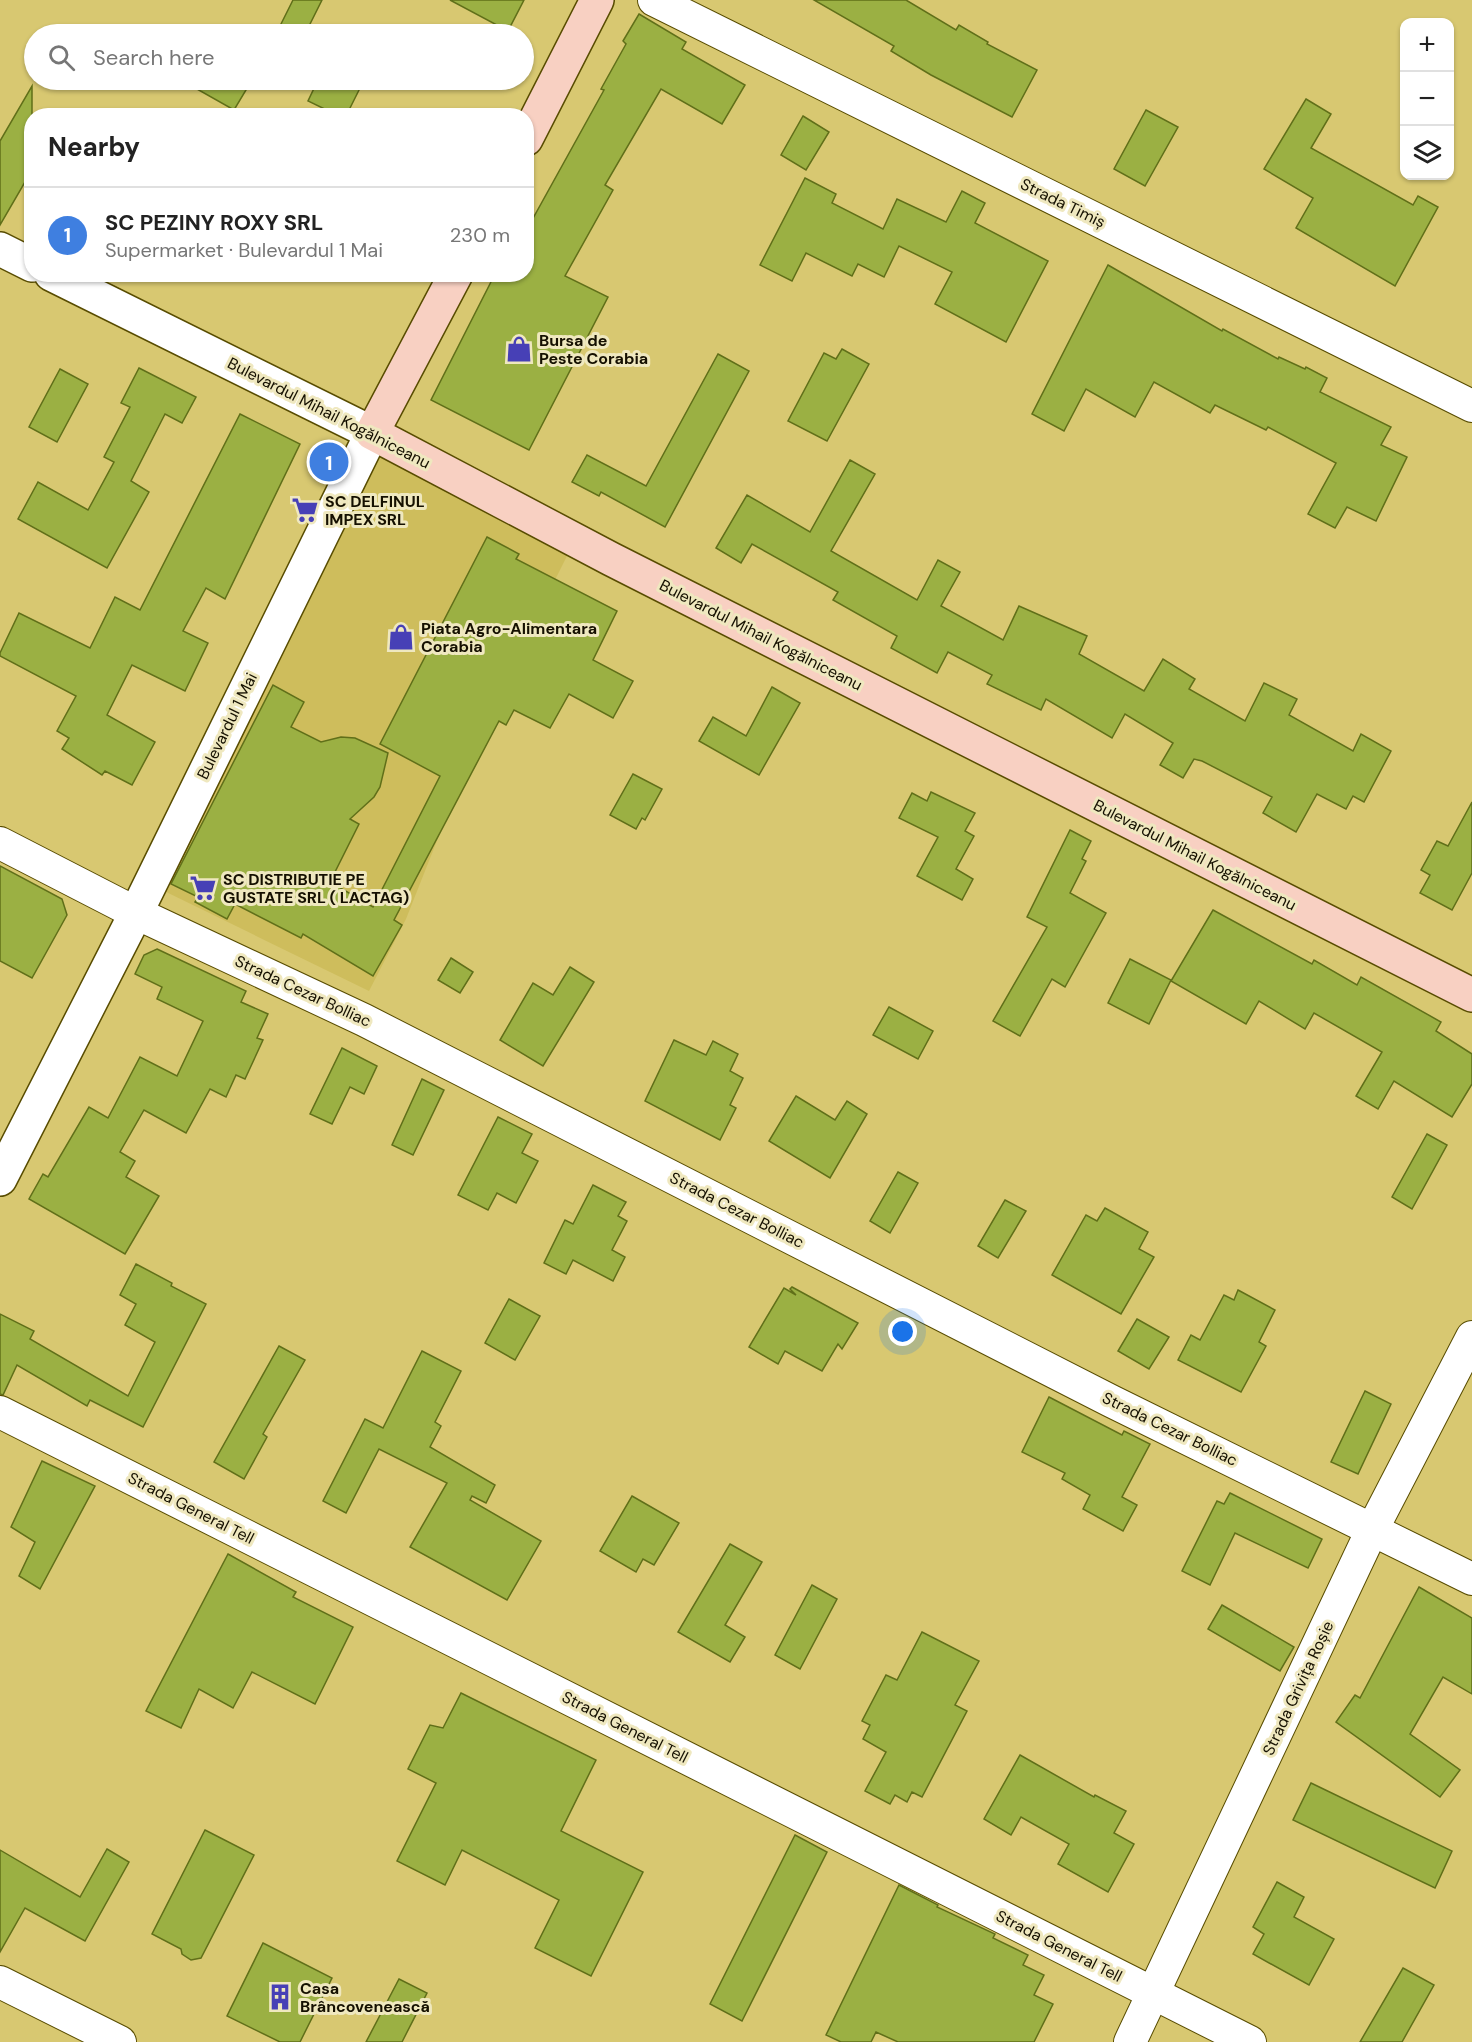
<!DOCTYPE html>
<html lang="en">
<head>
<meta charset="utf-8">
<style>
	:root { --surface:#fff; --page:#f2f2f2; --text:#222; --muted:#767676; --line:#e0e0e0; --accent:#4740b6 }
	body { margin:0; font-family:"DM Sans",sans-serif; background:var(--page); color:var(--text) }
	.controls { position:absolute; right:18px; top:18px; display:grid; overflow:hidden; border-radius:12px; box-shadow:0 2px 4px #0004 }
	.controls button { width:54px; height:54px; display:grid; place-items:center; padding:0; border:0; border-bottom:2px solid var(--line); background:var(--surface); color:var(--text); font:30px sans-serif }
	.you { position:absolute; left:903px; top:1332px; width:21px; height:21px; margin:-15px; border:4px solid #fff; border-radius:50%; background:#1a73e8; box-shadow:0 0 0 9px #1a73e833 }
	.badge { display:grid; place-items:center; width:39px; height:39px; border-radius:50%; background:var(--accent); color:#fff; font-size:20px; font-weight:700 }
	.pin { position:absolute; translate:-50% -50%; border:3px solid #fff; box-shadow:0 2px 6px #0006 }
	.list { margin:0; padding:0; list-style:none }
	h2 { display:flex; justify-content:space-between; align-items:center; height:78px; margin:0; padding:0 24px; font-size:26px }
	h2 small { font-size:20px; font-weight:400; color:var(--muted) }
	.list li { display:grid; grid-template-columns:39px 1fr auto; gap:18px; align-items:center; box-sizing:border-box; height:96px; padding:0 24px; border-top:2px solid var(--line) }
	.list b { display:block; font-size:22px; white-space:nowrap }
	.list p { margin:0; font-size:20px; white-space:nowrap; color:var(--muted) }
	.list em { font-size:20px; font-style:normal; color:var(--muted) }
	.icon { flex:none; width:33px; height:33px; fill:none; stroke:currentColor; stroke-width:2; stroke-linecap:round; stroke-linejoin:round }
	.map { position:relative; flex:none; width:1472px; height:2042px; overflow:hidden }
	.search { position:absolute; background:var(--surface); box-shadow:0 2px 4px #0004; left:24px; top:24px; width:510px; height:66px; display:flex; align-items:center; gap:15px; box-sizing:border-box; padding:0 21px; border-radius:33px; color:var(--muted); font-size:22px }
	.panel { position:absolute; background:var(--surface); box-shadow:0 2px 4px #0004; left:24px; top:108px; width:510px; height:174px; border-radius:24px }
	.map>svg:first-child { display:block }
	.built { fill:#cebd5c }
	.building { fill:#9bb043; stroke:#606f19; stroke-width:1.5 }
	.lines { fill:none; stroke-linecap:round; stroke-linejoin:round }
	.minor-casing { stroke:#584c00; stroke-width:34 }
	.tertiary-casing { stroke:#584c00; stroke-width:36 }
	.secondary-casing { stroke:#584c00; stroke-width:36 }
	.minor { stroke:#fff; stroke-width:32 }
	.tertiary { stroke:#fff; stroke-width:33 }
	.secondary { stroke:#f8d0c2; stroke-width:33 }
	.labels { text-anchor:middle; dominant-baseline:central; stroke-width:6; stroke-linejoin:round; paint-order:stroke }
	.street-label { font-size:16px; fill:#151000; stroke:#efe8bf }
	.poi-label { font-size:16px; font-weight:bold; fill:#151000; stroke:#efe8bf; text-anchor:start }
</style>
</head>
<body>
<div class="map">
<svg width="1472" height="2042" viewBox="0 0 1472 2042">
	<rect width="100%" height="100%" fill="#d8c871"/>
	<polygon class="built" points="372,433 569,552 484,722 406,919 369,991 160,889"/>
	<g class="building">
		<polygon points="293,0 322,0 305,34 276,34"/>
		<polygon points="450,0 524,0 508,31"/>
		<polygon points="814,0 906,0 956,30 959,25 988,42 987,44 1037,70 1012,117 931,75 891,51 894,46"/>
		<polygon points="639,14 686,42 682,49 745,85 722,124 661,89 605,185 613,190 565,276 608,297 529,450 431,400 495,274 526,274 526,231 604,90 601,89 626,44 623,41"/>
		<polygon points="181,80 252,80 234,110"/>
		<polygon points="318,80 364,80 346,116 339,116 308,101"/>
		<polygon points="32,86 32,170 0,225 0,141"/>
		<polygon points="1306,99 1331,114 1311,148 1413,205 1418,196 1438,207 1395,286 1296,228 1313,198 1264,169"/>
		<polygon points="1146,110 1178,127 1145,186 1114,169"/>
		<polygon points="803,116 829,132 806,170 781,155"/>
		<polygon points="805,178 836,194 832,203 883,229 897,199 946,222 962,191 985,203 975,223 1048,261 1006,342 935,304 952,272 899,246 884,277 858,264 852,276 806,253 792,281 760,265"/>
		<polygon points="1108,265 1222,331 1223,329 1278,359 1279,357 1305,369 1306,367 1327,378 1320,392 1391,427 1381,445 1407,457 1376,521 1347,507 1335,528 1308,514 1336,463 1268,427 1266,430 1215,405 1210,413 1154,382 1135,417 1086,389 1064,431 1032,414"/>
		<polygon points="842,349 869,364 827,441 788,421 824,353 836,359"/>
		<polygon points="718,354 749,371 665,527 601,492 599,496 572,482 587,455 646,486"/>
		<polygon points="139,368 196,397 182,423 165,414 131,481 149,492 107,568 18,519 38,482 88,510 114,462 104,457 130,407 121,403"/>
		<polygon points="60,369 88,384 57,442 29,427"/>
		<polygon points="240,414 300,444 225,599 206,588 183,631 208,643 185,691 132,665 107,715 155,742 132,785 105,771 102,775 62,749 69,738 57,731 76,696 0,656 0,653 19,613 90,648 115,597 140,610"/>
		<polygon points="850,460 875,474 831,551 917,600 938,560 960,572 941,606 1003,640 1019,606 1087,636 1079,654 1144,691 1163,659 1195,679 1189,689 1245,721 1264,683 1297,699 1289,715 1353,751 1361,734 1391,751 1364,802 1353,796 1346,809 1317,794 1296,832 1263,813 1272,797 1202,761 1194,759 1183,778 1160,765 1173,743 1125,714 1112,738 1046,699 1041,710 987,684 992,675 948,652 937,673 891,648 897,636 833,600 838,592 752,544 741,563 716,548 747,495 810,532"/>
		<polygon points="487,537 519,554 516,559 617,611 593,660 633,681 613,718 569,694 550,728 514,710 506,725 499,721 394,920 402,925 373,976 303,934 301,938 235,904 227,919 195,902 198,897 171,884 273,685 304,702 291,727 321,742 341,737 355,738 388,753 380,787 374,797 350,819 359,824 330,882 373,907 440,776 380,744"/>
		<polygon points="772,687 800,703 759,775 699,741 713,717 746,736"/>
		<polygon points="633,774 662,789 645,820 642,818 636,829 610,815"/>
		<polygon points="931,792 975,813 965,831 974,836 956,869 973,879 962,900 917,876 938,837 899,818 912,793 927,801"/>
		<polygon points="1472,802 1472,873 1452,910 1420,893 1430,875 1421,870 1437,841 1448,846"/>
		<polygon points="1070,830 1091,841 1082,859 1086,861 1070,893 1106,913 1065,987 1052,979 1020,1036 993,1021 1047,927 1027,917"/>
		<polygon points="0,866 62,899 67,915 32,978 0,961"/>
		<polygon points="1213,910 1312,964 1314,960 1357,985 1361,977 1441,1022 1436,1031 1472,1054 1472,1084 1452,1117 1394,1081 1378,1109 1356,1096 1382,1052 1314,1013 1305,1029 1259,1001 1246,1024 1171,981"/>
		<polygon points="157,949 246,991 241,1002 268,1014 257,1038 263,1040 245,1079 236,1075 226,1097 210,1089 186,1133 144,1110 120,1152 135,1161 126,1177 159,1196 125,1254 29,1199 43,1174 48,1177 89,1107 108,1118 140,1057 177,1076 203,1021 157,999 162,987 135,974 144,955"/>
		<polygon points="451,958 473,972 460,993 438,980"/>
		<polygon points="1130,959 1171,980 1149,1024 1108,1003"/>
		<polygon points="570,967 594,982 543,1066 500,1040 533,983 553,995"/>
		<polygon points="889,1007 933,1031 918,1059 873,1035"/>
		<polygon points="674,1040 706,1055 713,1041 738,1054 730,1071 743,1078 730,1105 736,1108 720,1140 645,1101"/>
		<polygon points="342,1048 377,1066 364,1094 350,1087 332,1124 310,1114"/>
		<polygon points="422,1079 444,1090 413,1155 392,1145"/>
		<polygon points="796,1096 835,1120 847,1101 867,1114 830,1178 769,1141"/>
		<polygon points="498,1117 532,1134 522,1153 538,1161 516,1203 497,1193 488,1210 458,1195"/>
		<polygon points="1427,1134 1447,1145 1412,1209 1392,1197"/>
		<polygon points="898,1172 918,1183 890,1233 870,1221"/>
		<polygon points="593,1185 626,1202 618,1216 627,1221 612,1250 625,1257 613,1281 573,1260 566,1274 544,1263 565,1220 573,1224"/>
		<polygon points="1005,1200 1026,1211 998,1258 978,1246"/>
		<polygon points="1105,1208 1148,1232 1139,1249 1154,1257 1121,1314 1052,1275 1086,1215 1097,1221"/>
		<polygon points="136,1264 172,1283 171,1286 206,1304 143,1427 90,1400 87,1406 17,1365 3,1395 0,1394 0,1314 34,1331 30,1339 128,1396 155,1342 125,1325 136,1304 120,1295"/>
		<polygon points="792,1287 858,1323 842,1349 838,1344 822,1371 785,1351 778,1364 749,1347 784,1288 796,1295 790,1289"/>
		<polygon points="1238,1290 1275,1310 1259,1342 1266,1346 1241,1392 1178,1360 1191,1335 1200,1340 1224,1295 1234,1300"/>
		<polygon points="509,1299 540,1316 515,1360 485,1343"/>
		<polygon points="1137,1319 1169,1337 1149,1369 1118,1351"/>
		<polygon points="279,1346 305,1360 263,1434 267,1437 244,1479 214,1462"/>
		<polygon points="422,1351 461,1371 435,1422 441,1426 430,1447 495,1485 486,1503 472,1496 470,1500 541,1541 507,1600 410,1547 447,1483 379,1449 346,1513 323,1501 365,1419 383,1428"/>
		<polygon points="1365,1391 1391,1404 1358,1474 1331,1462"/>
		<polygon points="1049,1397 1122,1435 1124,1431 1150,1444 1122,1497 1137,1505 1123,1531 1083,1509 1090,1495 1062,1479 1065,1473 1022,1452"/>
		<polygon points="42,1461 95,1486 40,1589 19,1576 35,1542 11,1527"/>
		<polygon points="1230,1493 1322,1539 1308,1568 1235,1533 1210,1585 1182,1571 1217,1501 1224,1504"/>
		<polygon points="632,1496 679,1523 654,1565 643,1559 636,1572 600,1551"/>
		<polygon points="730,1544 762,1562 725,1625 745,1637 730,1662 678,1632"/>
		<polygon points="228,1554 296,1592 293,1597 353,1627 315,1704 252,1672 233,1708 199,1689 181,1728 146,1711"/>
		<polygon points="812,1585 837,1599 800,1669 775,1655"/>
		<polygon points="1419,1587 1472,1618 1472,1694 1443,1677 1410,1734 1460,1770 1440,1797 1336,1722 1355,1695 1360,1698"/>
		<polygon points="1222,1605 1294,1647 1280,1671 1208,1629"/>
		<polygon points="922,1632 979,1661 955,1705 967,1711 922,1797 912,1792 907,1802 895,1795 890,1804 865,1791 886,1752 863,1739 870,1725 862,1721 886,1675 897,1680"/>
		<polygon points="461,1693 596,1760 561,1831 643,1872 591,1976 535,1948 559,1900 462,1850 445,1885 397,1861 436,1783 408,1769 430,1725 443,1728"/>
		<polygon points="1020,1755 1094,1797 1095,1795 1126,1811 1114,1833 1134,1844 1108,1892 1058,1864 1069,1844 1021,1817 1011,1835 984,1819"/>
		<polygon points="1311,1783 1452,1851 1435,1888 1293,1820"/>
		<polygon points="205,1830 254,1855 201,1958 191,1960 182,1954 181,1949 152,1934"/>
		<polygon points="795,1835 827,1852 742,2021 710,2004"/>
		<polygon points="107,1849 129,1862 85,1941 25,1908 0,1952 0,1850 80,1897"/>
		<polygon points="1277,1882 1304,1897 1294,1917 1334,1939 1309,1985 1253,1954 1264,1934 1253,1927"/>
		<polygon points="899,1885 938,1905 937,1907 995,1934 993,1938 1028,1955 1023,1965 1044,1975 1034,1995 1053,2004 1034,2042 898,2042 876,2032 871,2042 841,2042 826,2035"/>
		<polygon points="263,1943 332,1978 300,2042 280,2042 227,2016"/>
		<polygon points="1403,1968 1434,1985 1402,2042 1360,2042"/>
		<polygon points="399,1979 427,1993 402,2042 366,2042"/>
	</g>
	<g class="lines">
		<g class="minor-casing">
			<g id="minor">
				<polyline points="654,0 1472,406"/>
				<polyline points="0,843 136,913 364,1020 1111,1401 1472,1579"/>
				<polyline points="0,1412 1250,2042"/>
				<polyline points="0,1982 120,2042"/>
				<polyline points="1130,2042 1373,1528 1472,1337"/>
			</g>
		</g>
		<g class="tertiary-casing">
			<g id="tertiary">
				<polyline points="0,249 32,265"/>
				<polyline points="0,1179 136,913 372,433 51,274"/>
			</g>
		</g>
		<g class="secondary-casing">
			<g id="secondary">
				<polyline points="526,139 597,0"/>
				<polyline points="456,274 372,433 611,559 1472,995"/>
			</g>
		</g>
		<use href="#minor" class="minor"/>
		<use href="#tertiary" class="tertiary"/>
		<use href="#secondary" class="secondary"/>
	</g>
	<defs>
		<g id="shop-bare" transform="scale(2.07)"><path d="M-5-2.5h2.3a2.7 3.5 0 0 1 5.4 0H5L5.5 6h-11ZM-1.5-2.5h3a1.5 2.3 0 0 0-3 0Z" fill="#4740b6" stroke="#efe8bf" stroke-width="2.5" paint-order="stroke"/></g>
		<g id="supermarket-bare" transform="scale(2.07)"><path d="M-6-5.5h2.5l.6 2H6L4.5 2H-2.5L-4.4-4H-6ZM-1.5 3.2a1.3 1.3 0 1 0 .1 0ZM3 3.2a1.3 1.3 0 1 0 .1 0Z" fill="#4740b6" stroke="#efe8bf" stroke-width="2.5" paint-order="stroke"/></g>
		<g id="building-bare" transform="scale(2.07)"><path d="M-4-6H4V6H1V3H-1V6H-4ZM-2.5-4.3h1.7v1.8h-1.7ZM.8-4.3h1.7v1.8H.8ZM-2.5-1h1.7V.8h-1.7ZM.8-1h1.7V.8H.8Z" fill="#4740b6" stroke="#efe8bf" stroke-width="2.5" paint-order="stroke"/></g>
	</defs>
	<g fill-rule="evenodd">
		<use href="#shop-bare" x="519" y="349"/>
		<use href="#supermarket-bare" x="305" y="510"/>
		<use href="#shop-bare" x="401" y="637"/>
		<use href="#supermarket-bare" x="203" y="888"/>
		<use href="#building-bare" x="280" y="1997"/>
	</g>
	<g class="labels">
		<g class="street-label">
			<text transform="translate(1063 203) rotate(26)">Strada Timiș</text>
			<text transform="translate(329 413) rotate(27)">Bulevardul Mihail Kogălniceanu</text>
			<text transform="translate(761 635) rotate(27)">Bulevardul Mihail Kogălniceanu</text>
			<text transform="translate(227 726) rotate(-64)">Bulevardul 1 Mai</text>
			<text transform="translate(1195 855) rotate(27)">Bulevardul Mihail Kogălniceanu</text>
			<text transform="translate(303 991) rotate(25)">Strada Cezar Bolliac</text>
			<text transform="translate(737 1210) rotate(27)">Strada Cezar Bolliac</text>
			<text transform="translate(1170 1429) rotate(26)">Strada Cezar Bolliac</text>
			<text transform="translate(191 1508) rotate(27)">Strada General Tell</text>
			<text transform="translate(1298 1688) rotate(-65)">Strada Grivița Roșie</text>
			<text transform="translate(625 1727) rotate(27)">Strada General Tell</text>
			<text transform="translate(1059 1946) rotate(27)">Strada General Tell</text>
		</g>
		<g class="poi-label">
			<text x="539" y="340">Bursa de<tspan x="539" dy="18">Peste Corabia</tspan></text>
			<text x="325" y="501">SC DELFINUL<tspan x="325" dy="18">IMPEX SRL</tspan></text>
			<text x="421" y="628">Piata Agro-Alimentara<tspan x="421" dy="18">Corabia</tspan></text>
			<text x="223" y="879">SC DISTRIBUTIE PE<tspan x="223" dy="18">GUSTATE SRL ( LACTAG)</tspan></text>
			<text x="300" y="1988">Casa<tspan x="300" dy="18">Brâncovenească</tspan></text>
		</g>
	</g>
</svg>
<div class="controls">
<button>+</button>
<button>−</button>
<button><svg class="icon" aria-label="layers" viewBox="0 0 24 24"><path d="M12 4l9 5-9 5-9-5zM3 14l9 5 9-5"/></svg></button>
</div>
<div class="you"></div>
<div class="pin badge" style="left:329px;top:462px;background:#3f7fe0">1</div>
<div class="search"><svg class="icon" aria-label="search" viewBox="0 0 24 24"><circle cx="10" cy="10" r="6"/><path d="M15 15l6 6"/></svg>Search here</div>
<section class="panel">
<h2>Nearby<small></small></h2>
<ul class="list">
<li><span class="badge" style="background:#3f7fe0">1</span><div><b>SC PEZINY ROXY SRL</b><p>Supermarket · Bulevardul 1 Mai</p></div><em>230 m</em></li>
</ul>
</section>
</div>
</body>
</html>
